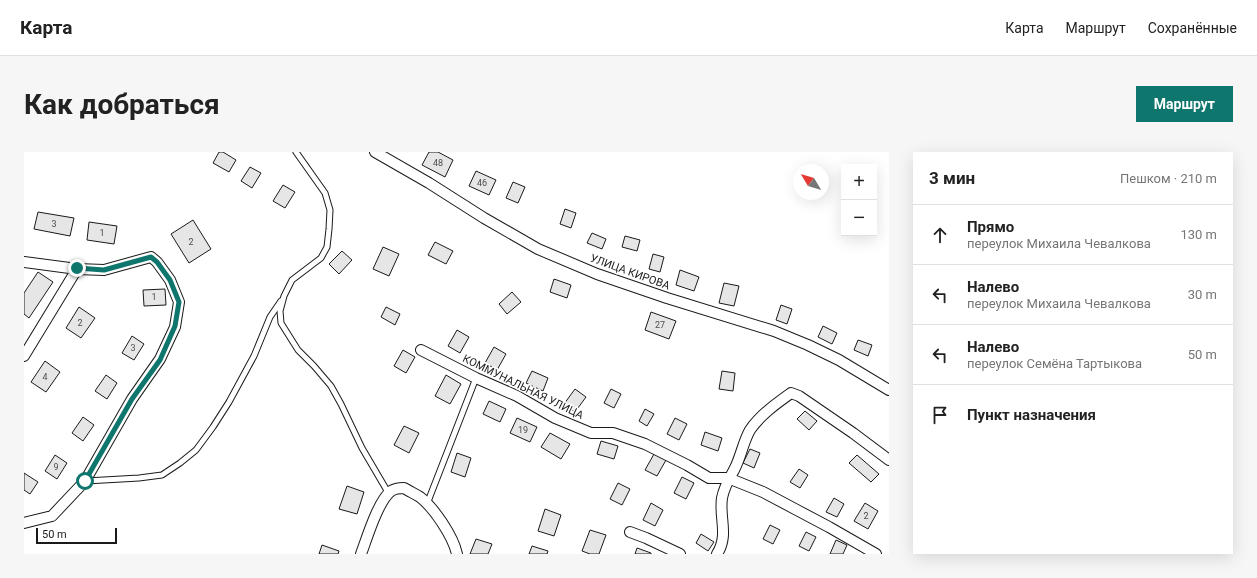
<!DOCTYPE html>
<html lang="ru">
<head>
<meta charset="utf-8">
<style>
	:root { --surface:#fff; --page:#f6f6f6; --text:#222; --muted:#767676; --line:#e0e0e0; --accent:#0f766e }
	body { margin:0; font-family:Roboto,sans-serif; background:var(--page); color:var(--text) }
	.controls { position:absolute; right:12px; top:12px; display:grid; overflow:hidden; border-radius:0px; box-shadow:0 4px 16px #0002 }
	.controls button { width:36px; height:36px; display:grid; place-items:center; padding:0; border:0; border-bottom:1px solid var(--line); background:var(--surface); color:var(--text); font:20px sans-serif }
	.compass { position:absolute; left:769px; top:12px; width:36px; height:36px; border-radius:50%; background:var(--surface); box-shadow:0 4px 16px #0002; rotate:308deg }
	.scale { position:absolute; left:12px; bottom:10px; width:81px; box-sizing:border-box; padding-left:4px; border:2px solid #1a1a1a; border-top:0; font-size:11px; line-height:14px; white-space:nowrap; color:#1a1a1a; -webkit-text-stroke:3px #fff; paint-order:stroke }
	.stop { position:absolute; width:12px; height:12px; margin:-9px; border:3px solid #0f766e; border-radius:50%; background:#fff }
	.stop.end { background:#0f766e; border-color:#fff; box-shadow:0 1px 4px #0008 }
	.list { margin:0; padding:0; list-style:none }
	h2 { display:flex; justify-content:space-between; align-items:center; height:52px; margin:0; padding:0 16px; font-size:17px }
	h2 small { font-size:13px; font-weight:400; color:var(--muted) }
	.list li { display:grid; grid-template-columns:26px 1fr auto; gap:12px; align-items:center; box-sizing:border-box; height:60px; padding:0 16px; border-top:1px solid var(--line) }
	.list b { display:block; font-size:15px; white-space:nowrap }
	.list p { margin:0; font-size:13px; white-space:nowrap; color:var(--muted) }
	.list em { font-size:13px; font-style:normal; color:var(--muted) }
	.icon { flex:none; width:22px; height:22px; fill:none; stroke:currentColor; stroke-width:2; stroke-linecap:round; stroke-linejoin:round }
	.map { position:relative; flex:none; width:865px; height:402px; overflow:hidden; border-radius:0px }
	header { display:flex; align-items:center; gap:24px; box-sizing:border-box; height:56px; padding:0 20px; background:var(--surface); border-bottom:1px solid var(--line) }
	header strong { font-size:19px }
	nav { display:flex; gap:22px; margin-inline-start:auto; font-size:14px }
	.intro { display:flex; align-items:center; justify-content:space-between; box-sizing:border-box; height:96px; padding:0 24px }
	h1 { margin:0; font-size:28px }
	.button { padding:10px 18px; border-radius:0px; background:var(--accent); color:#fff; font-size:14px; font-weight:700 }
	main { display:flex; gap:24px; padding:0 24px }
	aside { flex:1; background:var(--surface); border-radius:0px; box-shadow:0 4px 16px #0002 }
	.map>svg:first-child { display:block }
	.building { fill:#e6e6e6; stroke:#1a1a1a }
	.lines { fill:none; stroke-linecap:round; stroke-linejoin:round }
	.service-casing { stroke:#1a1a1a; stroke-width:7 }
	.minor-casing { stroke:#1a1a1a; stroke-width:12 }
	.service { stroke:#fff; stroke-width:5 }
	.minor { stroke:#fff; stroke-width:10 }
	.route { stroke:#0f766e; stroke-width:5 }
	.labels { text-anchor:middle; dominant-baseline:central; stroke-width:3; stroke-linejoin:round; paint-order:stroke }
	.number-label { font-size:9px; fill:#4d4d4d }
	.street-label { font-size:11px; fill:#1a1a1a; stroke:#fff }
</style>
</head>
<body>
<header>
<strong>Карта</strong>
<nav><a>Карта</a><a>Маршрут</a><a>Сохранённые</a></nav>
</header>
<div class="intro"><h1>Как добраться</h1><a class="button">Маршрут</a></div>
<main>
<div class="map">
<svg width="865" height="402" viewBox="0 0 865 402">
	<rect width="100%" height="100%" fill="#fff"/>
	<g class="building">
		<polygon points="195,0 199,0 212,8 205,20 189,11"/>
		<polygon points="405,0 414,0 429,8 421,25 398,13"/>
		<polygon points="226,15 237,21 228,36 217,29"/>
		<polygon points="452,19 472,28 465,43 445,34"/>
		<polygon points="489,30 501,35 494,51 482,46"/>
		<polygon points="259,33 271,40 261,56 249,49"/>
		<polygon points="541,57 552,61 547,76 536,72"/>
		<polygon points="14,60 50,66 46,84 10,77"/>
		<polygon points="169,68 187,97 165,111 147,82"/>
		<polygon points="65,70 93,74 90,92 63,88"/>
		<polygon points="568,81 582,87 578,97 563,91"/>
		<polygon points="601,84 616,88 613,99 598,95"/>
		<polygon points="411,90 429,99 422,112 404,103"/>
		<polygon points="359,95 375,102 365,124 349,117"/>
		<polygon points="318,99 328,108 315,122 305,112"/>
		<polygon points="629,102 640,105 636,120 625,117"/>
		<polygon points="656,118 675,125 670,139 652,133"/>
		<polygon points="14,120 29,130 5,166 0,162 0,141"/>
		<polygon points="530,127 547,133 543,146 526,140"/>
		<polygon points="700,131 715,134 710,154 695,151"/>
		<polygon points="141,137 142,153 120,154 119,138"/>
		<polygon points="488,140 497,150 483,162 475,152"/>
		<polygon points="757,153 768,157 763,172 752,168"/>
		<polygon points="55,155 71,166 57,186 42,176"/>
		<polygon points="362,155 376,162 371,173 357,165"/>
		<polygon points="627,160 652,169 645,187 621,178"/>
		<polygon points="799,174 813,181 808,192 794,185"/>
		<polygon points="433,178 445,185 436,201 424,194"/>
		<polygon points="108,184 120,192 110,208 98,201"/>
		<polygon points="834,188 848,193 844,204 830,198"/>
		<polygon points="470,195 482,202 473,218 461,211"/>
		<polygon points="379,198 391,205 382,221 370,214"/>
		<polygon points="21,209 36,220 22,240 7,230"/>
		<polygon points="508,219 524,226 519,239 502,231"/>
		<polygon points="698,219 711,221 709,239 695,237"/>
		<polygon points="82,223 93,231 83,247 71,239"/>
		<polygon points="422,223 437,232 426,252 411,244"/>
		<polygon points="551,237 562,245 551,260 540,252"/>
		<polygon points="587,237 597,242 590,256 580,251"/>
		<polygon points="465,249 482,257 476,270 459,262"/>
		<polygon points="621,257 630,262 623,274 615,269"/>
		<polygon points="781,259 793,269 785,278 773,267"/>
		<polygon points="59,265 70,273 59,289 48,281"/>
		<polygon points="493,266 513,275 506,290 486,281"/>
		<polygon points="651,266 663,272 655,288 643,282"/>
		<polygon points="380,274 395,281 385,301 370,293"/>
		<polygon points="681,280 698,286 694,299 677,293"/>
		<polygon points="526,281 546,292 537,307 517,295"/>
		<polygon points="577,289 594,294 590,307 573,302"/>
		<polygon points="726,297 736,301 730,316 719,311"/>
		<polygon points="433,301 447,306 441,325 427,320"/>
		<polygon points="630,302 642,308 633,324 621,318"/>
		<polygon points="31,303 43,311 33,327 21,319"/>
		<polygon points="833,303 855,322 847,330 825,311"/>
		<polygon points="775,317 784,323 776,336 766,330"/>
		<polygon points="0,321 14,330 6,342 0,338"/>
		<polygon points="658,325 670,331 662,347 650,341"/>
		<polygon points="594,331 606,337 598,353 586,347"/>
		<polygon points="323,334 340,340 333,362 315,357"/>
		<polygon points="810,346 820,352 813,365 802,360"/>
		<polygon points="627,351 639,358 631,374 619,368"/>
		<polygon points="841,351 854,359 844,377 830,369"/>
		<polygon points="521,357 537,363 530,384 514,379"/>
		<polygon points="746,373 756,378 749,392 739,387"/>
		<polygon points="566,378 582,383 575,402 566,402 558,399"/>
		<polygon points="782,380 792,385 785,399 775,394"/>
		<polygon points="677,382 690,390 684,399 672,391"/>
		<polygon points="452,387 468,392 464,402 446,402"/>
		<polygon points="812,388 823,393 819,402 806,402"/>
		<polygon points="298,393 315,399 314,402 295,402"/>
		<polygon points="508,394 524,399 523,402 505,402"/>
		<polygon points="613,396 627,401 627,402 611,402"/>
	</g>
	<g class="lines">
		<g class="service-casing">
			<g id="service">
				<polyline points="272,0 301,41 306,58 305,77 303,95 297,106 268,128 260,144 256,159 257,171 274,198 290,214 307,234 317,252 338,296 365,342"/>
				<polyline points="62,329 115,326 138,323 156,311 172,298 189,275 205,250 230,204 246,165 257,149"/>
				<polyline points="403,352 452,226"/>
			</g>
		</g>
		<g class="minor-casing">
			<g id="minor">
				<polyline points="351,0 405,31 460,66 514,97 573,122 643,146 750,179 784,193 815,208 865,238"/>
				<polyline points="0,110 53,117 80,118 127,105 133,110 146,128 155,150 151,175 136,207 108,247 61,329 28,364 0,371"/>
				<polyline points="397,198 452,226 493,244 531,266 567,281 589,281 621,292 663,313 685,326 704,326 739,340 771,357 805,375 852,402"/>
				<polyline points="0,204 53,117"/>
				<polyline points="606,380 622,386 656,402"/>
				<path d="M337 402C343 386 354 349 367 339 370 337 376 336 380 336 385 339 391 342 396 345 410 356 429 384 433 402"/>
				<path d="M693 402C705 383 695 366 698 346 700 335 705 327 710 318 717 305 719 290 726 278 736 263 753 251 767 241L775 244 829 281 865 308"/>
			</g>
		</g>
		<use href="#service" class="service"/>
		<use href="#minor" class="minor"/>
	</g>
	<g class="lines">
		<polyline class="route" points="53,116 80,118 127,105 133,110 146,128 155,150 151,174 136,208 108,247 61,329"/>
	</g>
	<g class="labels">
		<g class="number-label">
			<text x="414" y="11">48</text>
			<text x="458" y="31">46</text>
			<text x="30" y="72">3</text>
			<text x="78" y="81">1</text>
			<text x="167" y="90">2</text>
			<text x="130" y="145">1</text>
			<text x="56" y="171">2</text>
			<text x="636" y="173">27</text>
			<text x="109" y="196">3</text>
			<text x="21" y="225">4</text>
			<text x="499" y="278">19</text>
			<text x="32" y="315">9</text>
			<text x="842" y="364">2</text>
		</g>
		<g class="street-label">
			<text transform="translate(606 120) rotate(20)">УЛИЦА КИРОВА</text>
			<text transform="translate(499 235) rotate(26)">КОММУНАЛЬНАЯ УЛИЦА</text>
		</g>
	</g>
</svg>
<div class="controls">
<button>+</button>
<button>−</button>
</div>
<svg class="compass" viewBox="-18 -18 36 36"><path d="M0-13l5 13h-10z" fill="#e53935"/><path d="M0 13l5-13h-10z" fill="#767676"/></svg>
<div class="scale">50 m</div>
<div class="stop" style="left:61px;top:329px"></div>
<div class="stop end" style="left:53px;top:116px"></div>
</div>
<aside>
<h2>3 мин<small>Пешком · 210 m</small></h2>
<ul class="list">
<li><svg class="icon" aria-label="ahead" viewBox="0 0 24 24"><path d="M12 20V5M6 11l6-6 6 6"/></svg><div><b>Прямо</b><p>переулок Михаила Чевалкова</p></div><em>130 m</em></li>
<li><svg class="icon" aria-label="left" viewBox="0 0 24 24"><path d="M17 20v-9H6M10 6l-5 5 5 5"/></svg><div><b>Налево</b><p>переулок Михаила Чевалкова</p></div><em>30 m</em></li>
<li><svg class="icon" aria-label="left" viewBox="0 0 24 24"><path d="M17 20v-9H6M10 6l-5 5 5 5"/></svg><div><b>Налево</b><p>переулок Семёна Тартыкова</p></div><em>50 m</em></li>
<li><svg class="icon" aria-label="arrive" viewBox="0 0 24 24"><path d="M6 21V4h12l-3 4 3 4H6"/></svg><div><b>Пункт назначения</b></div></li>
</ul>
</aside>
</main>
</body>
</html>
